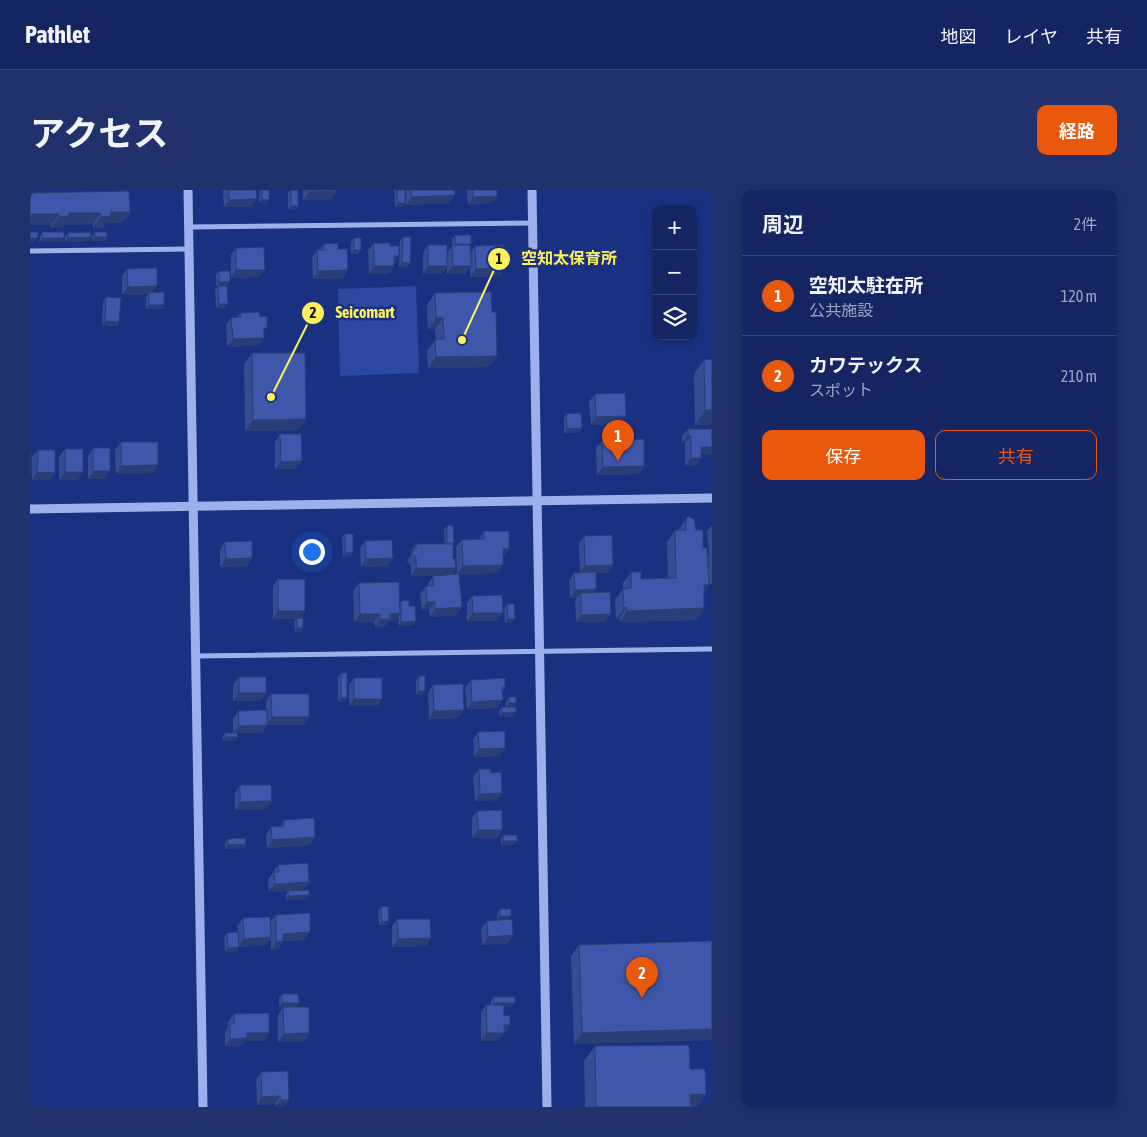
<!DOCTYPE html>
<html lang="ja">
<head>
<meta charset="utf-8">
<style>
	:root { --surface:#142562; --page:#21316b; --text:#f1f3f6; --muted:#9da5be; --line:#334277; --accent:#ea580c }
	body { margin:0; font-family:"Asap Condensed","Noto Sans JP",sans-serif; background:var(--page); color:var(--text) }
	.controls { position:absolute; right:15px; top:15px; display:grid; overflow:hidden; border-radius:10px; box-shadow:0 2px 12px #0003 }
	.controls button { width:45px; height:45px; display:grid; place-items:center; padding:0; border:0; border-bottom:1px solid var(--line); background:var(--surface); color:var(--text); font:25px sans-serif }
	.you { position:absolute; left:281px; top:361px; width:18px; height:18px; margin:-12px; border:4px solid #fff; border-radius:50%; background:#1a73e8; box-shadow:0 0 0 8px #1a73e833 }
	.badge { display:grid; place-items:center; width:32px; height:32px; border-radius:50%; background:var(--accent); color:#fff; font-size:16px; font-weight:700 }
	.pin { position:absolute; translate:-50% -41px; filter:drop-shadow(0 1px 2px #0008) }
	.pin::after { content:''; position:absolute; top:26px; width:18px; height:15px; background:inherit; clip-path:polygon(0 0,100% 0,50% 100%) }
	.list { margin:0; padding:0; list-style:none }
	h2 { display:flex; justify-content:space-between; align-items:center; height:65px; margin:0; padding:0 20px; font-size:21px }
	h2 small { font-size:16px; font-weight:400; color:var(--muted) }
	.list li { display:grid; grid-template-columns:32px 1fr auto; gap:15px; align-items:center; box-sizing:border-box; height:80px; padding:0 20px; border-top:1px solid var(--line) }
	.list b { display:block; font-size:19px; white-space:nowrap }
	.list p { margin:0; font-size:16px; white-space:nowrap; color:var(--muted) }
	.list em { font-size:16px; font-style:normal; color:var(--muted) }
	.actions { display:flex; gap:10px; padding:15px 20px }
	.actions a { flex:1; padding:11px 0; border:1px solid var(--accent); border-radius:10px; text-align:center; font-size:18px; color:var(--accent) }
	.actions .main { background:var(--accent); color:#fff }
	.icon { flex:none; width:28px; height:28px; fill:none; stroke:currentColor; stroke-width:2; stroke-linecap:round; stroke-linejoin:round }
	.map { position:relative; flex:none; width:682px; height:917px; overflow:hidden; border-radius:10px }
	header { display:flex; align-items:center; gap:30px; box-sizing:border-box; height:70px; padding:0 25px; background:var(--surface); border-bottom:1px solid var(--line) }
	header strong { font-size:24px }
	nav { display:flex; gap:28px; margin-inline-start:auto; font-size:18px }
	.intro { display:flex; align-items:center; justify-content:space-between; box-sizing:border-box; height:120px; padding:0 30px }
	h1 { margin:0; font-size:35px }
	.button { padding:12px 22px; border-radius:10px; background:var(--accent); color:#fff; font-size:18px; font-weight:700 }
	main { display:flex; gap:30px; padding:0 30px }
	aside { flex:1; background:var(--surface); border-radius:10px; box-shadow:0 2px 12px #0003 }
	.map>svg:first-child { display:block }
	.green { fill:#2d48a1 }
	.lines { fill:none; stroke-linecap:round; stroke-linejoin:round }
	.minor { stroke:#9eb0eb; stroke-width:5 }
	.tertiary { stroke:#9eb0eb; stroke-width:9 }
	.wall { fill:#354b92 }
	.shaded-wall { fill:#2b3d77 }
	.building { fill:#3e57aa; stroke:#2b3d77 }
	.leader { fill:none; stroke:#fcf15a; stroke-width:2 }
	.callout-dot { fill:#fcf15a; stroke:#1a3182; stroke-width:2 }
	.mark-label { font-size:15px; text-anchor:middle; font-weight:bold; fill:#111 }
	.callout-label { font-size:16px; text-anchor:middle; font-weight:bold; fill:#fcf15a; stroke:#1a3182; stroke-width:5; stroke-linejoin:round; paint-order:stroke }
</style>
</head>
<body>
<header>
<strong>Pathlet</strong>
<nav><a>地図</a><a>レイヤ</a><a>共有</a></nav>
</header>
<div class="intro"><h1>アクセス</h1><a class="button">経路</a></div>
<main>
<div class="map">
<svg width="682" height="917" viewBox="0 0 682 917">
	<rect width="100%" height="100%" fill="#1a3182"/>
	<polygon class="green" points="386,96 389,183 310,186 308,99"/>
	<g class="lines">
		<g class="minor">
			<polyline points="159,37 503,33"/>
			<polyline points="0,61 159,59"/>
			<polyline points="165,466 682,459"/>
		</g>
		<g class="tertiary">
			<polyline points="158,0 173,917"/>
			<polyline points="502,0 517,917"/>
			<polyline points="0,319 682,308"/>
		</g>
	</g>
	<g class="wall">
		<polygon points="193,0 226,0 221,17 194,17"/>
		<polygon points="231,0 239,0 236,14 229,13 229,2"/>
		<polygon points="260,0 268,0 268,16 265,20 258,20 258,3"/>
		<polygon points="273,0 307,0 302,9 273,10"/>
		<polygon points="364,0 375,0 375,13 372,17 365,17"/>
		<polygon points="376,0 424,0 419,13 376,15"/>
		<polygon points="437,0 467,0 467,6 462,13 438,15"/>
		<polygon points="0,3 100,22 92,33 76,33 73,38 63,38 63,34 34,35 32,38 21,38 21,35"/>
		<polygon points="12,42 34,48 32,52 9,52 10,46"/>
		<polygon points="65,42 75,51 62,51 62,46"/>
		<polygon points="38,43 58,51 35,52 35,47"/>
		<polygon points="425,45 440,55 440,63 445,56 475,78 470,86 440,87 440,77 435,84 417,84 417,77 412,84 393,84 393,63 398,55 417,63 422,56 422,49"/>
		<polygon points="373,47 377,77 369,77 370,50"/>
		<polygon points="324,48 328,64 321,64 321,52"/>
		<polygon points="344,53 360,56 369,66 364,73 364,76 359,84 339,84 338,60"/>
		<polygon points="294,54 308,59 313,88 283,89 282,68 287,60 289,60"/>
		<polygon points="206,58 229,87 201,88 201,65"/>
		<polygon points="97,79 123,103 134,115 132,119 116,119 116,107 118,104 92,105 92,86"/>
		<polygon points="189,81 197,96 186,96 186,85"/>
		<polygon points="188,96 198,114 195,118 186,118 185,100"/>
		<polygon points="405,103 459,177 398,178 397,161 406,149 405,139 398,139 397,115"/>
		<polygon points="76,107 87,136 72,135 73,111"/>
		<polygon points="211,123 230,127 234,142 229,155 197,157 196,135 201,128 207,127"/>
		<polygon points="222,163 276,229 268,240 215,241 214,174"/>
		<polygon points="674,170 682,234 665,235 664,184"/>
		<polygon points="565,204 591,233 561,235 559,212"/>
		<polygon points="536,224 552,238 549,242 534,243 534,228"/>
		<polygon points="658,239 682,264 671,264 666,276 655,276 655,253 652,253 652,246"/>
		<polygon points="250,244 266,279 245,279 245,252"/>
		<polygon points="572,251 614,276 609,284 567,285 566,258"/>
		<polygon points="91,252 123,283 86,284 85,260"/>
		<polygon points="63,258 75,289 58,289 58,266"/>
		<polygon points="35,259 48,290 29,290 29,267"/>
		<polygon points="8,260 20,290 2,290 2,267"/>
		<polygon points="656,329 666,340 673,358 679,395 674,402 674,418 667,430 590,432 589,429 586,429 585,410 593,399 593,393 601,382 611,389 638,389 637,352 645,340 648,340"/>
		<polygon points="682,335 682,394 679,394 678,366 680,363 679,363 677,342"/>
		<polygon points="417,336 424,353 423,354 423,369 426,378 421,385 432,417 426,425 400,427 399,420 392,420 390,404 396,396 398,396 398,394 403,386 410,386 381,386 381,376 377,371 381,365 381,362 386,354 415,354 414,340"/>
		<polygon points="454,341 479,359 473,367 468,383 427,384 426,357 432,350 449,349"/>
		<polygon points="315,344 323,362 321,366 313,367 312,348"/>
		<polygon points="554,346 583,375 578,383 566,383 564,403 575,432 546,432 545,411 547,408 540,408 539,391 544,383 550,383 549,354"/>
		<polygon points="335,351 363,368 357,376 331,377 330,359"/>
		<polygon points="195,352 222,368 217,376 190,377 190,360"/>
		<polygon points="248,389 275,421 270,428 273,438 271,442 265,442 264,432 266,429 243,429 243,396"/>
		<polygon points="329,393 379,416 386,431 383,435 369,436 368,426 365,431 359,431 355,436 345,437 344,432 324,432 323,401"/>
		<polygon points="442,406 467,431 437,431 437,413"/>
		<polygon points="477,414 483,433 475,433 474,418"/>
		<polygon points="311,483 317,508 314,511 308,512 308,487"/>
		<polygon points="389,486 395,501 392,505 386,505 386,490"/>
		<polygon points="209,487 236,503 230,511 203,511 203,495"/>
		<polygon points="324,488 352,509 347,516 319,516 319,495"/>
		<polygon points="441,490 475,497 472,502 467,518 437,519 435,498"/>
		<polygon points="403,495 428,528 399,529 398,503"/>
		<polygon points="241,504 279,527 274,535 237,535 232,543 208,543 205,551 193,551 192,547 195,543 203,543 203,529 208,521 236,520 236,512"/>
		<polygon points="479,507 484,517 484,526 470,527 469,521 472,517 476,517 476,511"/>
		<polygon points="448,542 470,566 444,567 443,550"/>
		<polygon points="449,579 461,583 472,603 467,610 445,611 443,587"/>
		<polygon points="210,595 236,619 205,620 205,603"/>
		<polygon points="447,621 472,640 467,648 442,648 442,628"/>
		<polygon points="254,630 285,647 280,655 237,658 236,645 241,637 250,637"/>
		<polygon points="474,645 487,651 484,655 471,655 471,649"/>
		<polygon points="198,649 216,654 213,658 195,659 195,653"/>
		<polygon points="248,675 279,692 273,700 276,709 256,710 256,705 258,701 239,702 238,690"/>
		<polygon points="351,717 356,735 349,735 348,721"/>
		<polygon points="470,719 481,726 478,729 467,730 467,723"/>
		<polygon points="246,725 275,750 253,751 248,759 241,760 241,748 236,755 209,757 207,761 195,762 194,747 197,743 208,742 207,736 213,728 240,732"/>
		<polygon points="367,729 396,756 362,757 362,737"/>
		<polygon points="457,731 483,745 478,753 452,755 451,739"/>
		<polygon points="682,751 682,850 544,854 541,766 549,755"/>
		<polygon points="252,804 266,817 279,843 274,851 248,852 248,825 253,817 249,817 249,808"/>
		<polygon points="464,807 482,817 474,817 474,826 480,835 468,851 451,851 451,823 456,815 461,815 461,811"/>
		<polygon points="204,824 239,843 234,851 215,851 211,856 195,856 195,842 198,837 198,832"/>
		<polygon points="565,856 660,879 667,917 555,917 554,871"/>
		<polygon points="258,881 254,917 245,917 245,914 227,915 226,890 231,882"/>
	</g>
	<g class="shaded-wall">
		<polygon points="307,1 302,9 273,10 279,2"/>
		<polygon points="425,5 419,13 376,15 382,7"/>
		<polygon points="467,6 462,13 438,15 443,7"/>
		<polygon points="227,9 221,17 194,17 199,10"/>
		<polygon points="232,9 239,10 236,14 229,13"/>
		<polygon points="368,13 375,13 372,17 365,17"/>
		<polygon points="261,16 268,16 265,20 258,20"/>
		<polygon points="81,22 100,22 92,33 76,33 73,38 63,38 71,27"/>
		<polygon points="39,23 71,23 63,34 34,35 32,38 21,38 29,27"/>
		<polygon points="1,24 29,24 21,35 0,35 0,26"/>
		<polygon points="61,47 58,51 35,52 38,48"/>
		<polygon points="65,47 77,47 75,51 62,51"/>
		<polygon points="0,48 8,48 5,52 0,52"/>
		<polygon points="12,48 34,48 32,52 9,52"/>
		<polygon points="324,60 331,60 328,64 321,64"/>
		<polygon points="364,66 369,66 364,74"/>
		<polygon points="372,73 380,73 377,77 369,77"/>
		<polygon points="344,76 364,76 359,84 339,84"/>
		<polygon points="398,76 417,76 412,84 393,84"/>
		<polygon points="423,76 441,76 435,84 417,84"/>
		<polygon points="475,78 470,86 440,87 446,79"/>
		<polygon points="206,80 235,80 229,87 201,88"/>
		<polygon points="318,80 313,88 283,89 288,81"/>
		<polygon points="189,92 200,92 197,96 186,96"/>
		<polygon points="127,96 122,103 92,105 98,97"/>
		<polygon points="189,114 198,114 195,118 186,118"/>
		<polygon points="119,115 134,115 132,119 116,119"/>
		<polygon points="406,128 413,128 405,139 398,139"/>
		<polygon points="75,131 89,132 87,136 72,135"/>
		<polygon points="234,148 229,155 197,157 203,149"/>
		<polygon points="467,166 459,177 398,178 406,167"/>
		<polygon points="675,220 682,220 682,234 665,235"/>
		<polygon points="596,226 591,233 561,235 566,227"/>
		<polygon points="276,229 268,240 215,241 223,230"/>
		<polygon points="552,238 549,242 534,243 537,239"/>
		<polygon points="658,245 661,246 655,253 652,253"/>
		<polygon points="671,257 682,257 682,264 666,264"/>
		<polygon points="661,268 671,268 666,276 655,276"/>
		<polygon points="272,271 266,279 245,279 251,272"/>
		<polygon points="128,275 123,283 86,284 91,276"/>
		<polygon points="614,276 609,284 567,285 573,277"/>
		<polygon points="63,281 80,281 75,289 58,289"/>
		<polygon points="7,282 25,283 20,290 2,290"/>
		<polygon points="35,282 53,282 48,290 29,290"/>
		<polygon points="473,359 479,359 474,367 468,367"/>
		<polygon points="323,362 321,366 313,367 315,363"/>
		<polygon points="222,368 217,376 190,377 196,369"/>
		<polygon points="363,368 357,376 331,377 336,369"/>
		<polygon points="473,375 468,383 427,384 433,376"/>
		<polygon points="583,375 578,383 550,384 555,376"/>
		<polygon points="386,378 426,378 420,386 381,386"/>
		<polygon points="674,395 679,395 671,407"/>
		<polygon points="566,399 561,407 551,403 547,408 540,408 545,400"/>
		<polygon points="397,412 405,412 399,420 392,420"/>
		<polygon points="432,417 426,425 400,427 405,419"/>
		<polygon points="597,417 589,429 586,429 594,418"/>
		<polygon points="674,418 667,430 590,432 597,421"/>
		<polygon points="248,421 275,421 270,429 243,429"/>
		<polygon points="370,423 365,431 359,431 355,436 345,437 350,429 360,424"/>
		<polygon points="443,423 473,423 467,431 437,431"/>
		<polygon points="330,424 350,424 344,432 324,432"/>
		<polygon points="581,424 575,432 546,432 551,425"/>
		<polygon points="478,429 485,429 483,433 475,433"/>
		<polygon points="386,431 383,435 369,436 371,432"/>
		<polygon points="267,438 273,438 271,442 265,442"/>
		<polygon points="388,501 395,501 392,505 386,505"/>
		<polygon points="209,503 236,503 230,511 203,511"/>
		<polygon points="311,508 317,508 314,511 308,512"/>
		<polygon points="324,509 352,509 347,516 319,516"/>
		<polygon points="473,510 467,518 437,519 442,512"/>
		<polygon points="479,513 486,513 484,517 476,517"/>
		<polygon points="434,520 428,528 399,529 404,521"/>
		<polygon points="486,522 484,526 470,527 472,523"/>
		<polygon points="242,527 279,527 274,535 236,535"/>
		<polygon points="237,535 232,543 203,543 209,536"/>
		<polygon points="195,547 208,547 205,551 193,551"/>
		<polygon points="475,558 470,566 444,567 449,559"/>
		<polygon points="472,603 467,610 445,611 450,604"/>
		<polygon points="242,611 236,619 205,620 210,612"/>
		<polygon points="448,640 472,640 467,648 442,648"/>
		<polygon points="285,647 280,655 237,658 242,650"/>
		<polygon points="473,651 487,651 484,655 471,655"/>
		<polygon points="216,654 213,658 195,659 198,655"/>
		<polygon points="279,692 273,700 239,702 245,694"/>
		<polygon points="279,705 276,709 256,710 259,706"/>
		<polygon points="470,726 481,726 478,729 467,730"/>
		<polygon points="359,731 356,735 349,735 352,732"/>
		<polygon points="280,742 275,750 247,751 253,744"/>
		<polygon points="483,745 478,753 452,755 458,747"/>
		<polygon points="241,747 236,755 208,757 214,749"/>
		<polygon points="401,748 396,756 362,757 368,749"/>
		<polygon points="253,751 248,759 241,760 246,752"/>
		<polygon points="209,757 207,761 195,762 198,758"/>
		<polygon points="252,813 269,813 266,817 249,817"/>
		<polygon points="464,813 485,813 482,817 461,817"/>
		<polygon points="474,835 480,835 474,842 468,842"/>
		<polygon points="682,839 682,850 544,854 552,843"/>
		<polygon points="217,843 239,843 234,851 215,851 211,856 195,856 200,849"/>
		<polygon points="279,843 274,851 248,852 254,844"/>
		<polygon points="457,843 474,843 468,851 451,851"/>
		<polygon points="676,904 667,917 652,917 660,905"/>
		<polygon points="250,906 245,914 227,915 232,907"/>
		<polygon points="251,910 259,910 254,917 245,917"/>
	</g>
	<g class="building">
		<polygon points="199,0 226,0 227,9 199,10"/>
		<polygon points="232,0 239,0 239,10 232,9"/>
		<rect x="261" y="0" width="7" height="16"/>
		<polygon points="279,0 307,0 307,1 279,2"/>
		<polygon points="367,0 375,0 375,13 368,13"/>
		<polygon points="381,0 424,0 425,5 382,7"/>
		<polygon points="443,0 467,0 467,6 443,7"/>
		<polygon points="99,1 100,22 81,22 81,26 71,27 71,23 39,23 39,26 29,27 29,24 1,24 2,28 0,28 0,3"/>
		<rect x="0" y="42" width="8" height="6"/>
		<rect x="12" y="42" width="22" height="6"/>
		<polygon points="61,42 61,47 38,48 38,43"/>
		<rect x="65" y="42" width="12" height="5"/>
		<rect x="425" y="45" width="16" height="9"/>
		<polygon points="373,47 381,47 380,73 372,73"/>
		<rect x="324" y="48" width="7" height="12"/>
		<polygon points="308,53 308,59 317,59 318,80 288,81 287,60 294,60 294,54"/>
		<polygon points="344,53 360,53 360,56 369,56 369,66 364,66 364,76 344,76"/>
		<rect x="398" y="55" width="19" height="21"/>
		<polygon points="422,55 440,55 441,76 423,76"/>
		<polygon points="474,55 475,78 446,79 445,56"/>
		<polygon points="234,57 235,80 206,80 206,58"/>
		<polygon points="127,78 127,96 98,97 97,79"/>
		<rect x="189" y="81" width="11" height="11"/>
		<polygon points="188,96 197,96 198,114 189,114"/>
		<polygon points="134,102 134,115 119,115 119,103"/>
		<polygon points="461,102 462,122 466,122 467,166 406,167 405,149 414,149 413,128 406,128 405,103"/>
		<polygon points="76,107 91,108 89,132 75,131"/>
		<polygon points="229,122 230,127 237,126 237,138 234,138 234,148 203,149 201,128 211,127 211,123"/>
		<polygon points="222,163 275,163 276,229 223,230"/>
		<polygon points="682,169 682,220 675,220 674,170"/>
		<polygon points="595,203 596,226 566,227 565,204"/>
		<polygon points="551,223 552,238 537,239 536,224"/>
		<polygon points="658,239 682,239 682,257 671,257 671,268 661,268 661,246 658,245"/>
		<polygon points="250,244 271,244 272,271 251,272"/>
		<polygon points="614,249 614,276 573,277 572,251"/>
		<polygon points="91,252 128,252 128,275 91,276"/>
		<rect x="63" y="258" width="17" height="23"/>
		<rect x="35" y="259" width="18" height="23"/>
		<polygon points="8,260 25,260 25,283 7,282"/>
		<rect x="0" y="261" width="1" height="23"/>
		<polygon points="658,327 664,329 666,340 673,340 673,358 677,358 679,395 674,395 674,418 597,421 597,417 594,418 593,399 601,398 601,382 611,382 611,389 646,388 645,340 656,340 656,329"/>
		<polygon points="423,335 424,353 417,353 417,336"/>
		<polygon points="454,341 479,341 479,359 473,359 473,375 433,376 432,350 454,349"/>
		<polygon points="315,344 323,344 323,362 315,363"/>
		<polygon points="582,345 583,375 555,376 554,346"/>
		<polygon points="362,350 363,368 336,369 335,351"/>
		<polygon points="222,351 222,368 196,369 195,352"/>
		<polygon points="386,354 423,354 423,369 425,369 426,378 386,378 386,368 382,363 386,359"/>
		<polygon points="566,382 566,399 545,400 544,383"/>
		<polygon points="429,384 432,417 405,419 405,412 397,412 396,396 404,396 403,386"/>
		<rect x="248" y="389" width="27" height="32"/>
		<polygon points="369,392 370,423 360,424 360,429 350,429 350,424 330,424 329,393"/>
		<polygon points="580,402 581,424 551,425 551,403"/>
		<polygon points="472,405 473,423 443,423 442,406"/>
		<polygon points="379,410 379,416 385,416 386,431 371,432 371,411"/>
		<polygon points="477,414 484,414 485,429 478,429"/>
		<rect x="267" y="428" width="6" height="10"/>
		<rect x="311" y="483" width="6" height="25"/>
		<polygon points="389,486 395,486 395,501 388,501"/>
		<rect x="209" y="487" width="27" height="16"/>
		<rect x="324" y="488" width="28" height="21"/>
		<polygon points="475,488 475,497 472,498 473,510 442,512 441,490"/>
		<polygon points="433,494 434,520 404,521 403,495"/>
		<polygon points="241,504 279,504 279,527 242,527"/>
		<rect x="479" y="507" width="7" height="6"/>
		<polygon points="472,517 486,517 486,522 472,523"/>
		<polygon points="237,520 237,535 209,536 208,521"/>
		<polygon points="475,541 475,558 449,559 448,542"/>
		<polygon points="195,543 207,543 208,547 195,547"/>
		<polygon points="449,579 461,579 461,583 471,582 472,603 450,604"/>
		<polygon points="210,595 241,595 242,611 210,612"/>
		<polygon points="472,620 472,640 448,640 447,621"/>
		<polygon points="284,628 285,647 242,650 241,637 254,636 254,630"/>
		<polygon points="474,645 487,645 487,651 473,651"/>
		<polygon points="215,648 216,654 198,655 198,649"/>
		<polygon points="278,673 279,692 245,694 244,682 249,682 248,675"/>
		<polygon points="279,700 279,705 259,706 258,701"/>
		<polygon points="358,716 359,731 352,732 351,717"/>
		<rect x="470" y="719" width="11" height="7"/>
		<polygon points="280,723 280,742 253,744 253,751 246,752 246,725"/>
		<polygon points="240,727 241,747 214,749 213,728"/>
		<polygon points="367,729 400,729 401,748 368,749"/>
		<polygon points="482,729 483,745 458,747 457,731"/>
		<polygon points="208,742 209,757 198,758 197,743"/>
		<polygon points="682,751 682,839 552,843 549,755"/>
		<polygon points="252,804 268,804 269,813 252,813"/>
		<rect x="464" y="807" width="21" height="6"/>
		<polygon points="456,815 474,815 474,826 480,825 480,835 474,835 474,843 457,843"/>
		<polygon points="253,817 279,817 279,843 254,844"/>
		<polygon points="239,823 239,843 217,843 217,848 200,849 200,834 204,834 204,824"/>
		<polygon points="659,855 660,879 675,879 676,904 660,905 661,917 566,917 565,856"/>
		<polygon points="258,881 259,910 251,910 250,906 232,907 231,882"/>
	</g>
	<path class="leader" d="M432 150L469 69M241 207L283 123"/>
	<g class="callout-dot">
		<circle cx="432" cy="150" r="5"/>
		<circle cx="241" cy="207" r="5"/>
		<circle cx="469" cy="69" r="12"/>
		<circle cx="283" cy="123" r="12"/>
	</g>
	<g class="mark-label">
		<text x="469" y="74">1</text>
		<text x="283" y="128">2</text>
	</g>
	<g class="callout-label">
		<text x="539" y="74">空知太保育所</text>
		<text x="335" y="128">Seicomart</text>
	</g>
</svg>
<div class="controls">
<button>+</button>
<button>−</button>
<button><svg class="icon" aria-label="layers" viewBox="0 0 24 24"><path d="M12 4l9 5-9 5-9-5zM3 14l9 5 9-5"/></svg></button>
</div>
<div class="you"></div>
<div class="pin badge" style="left:588px;top:271px">1</div>
<div class="pin badge" style="left:612px;top:808px">2</div>
</div>
<aside>
<h2>周辺<small>2件</small></h2>
<ul class="list">
<li><span class="badge">1</span><div><b>空知太駐在所</b><p>公共施設</p></div><em>120 m</em></li>
<li><span class="badge">2</span><div><b>カワテックス</b><p>スポット</p></div><em>210 m</em></li>
</ul>
<div class="actions"><a class="main">保存</a><a>共有</a></div>
</aside>
</main>
</body>
</html>
